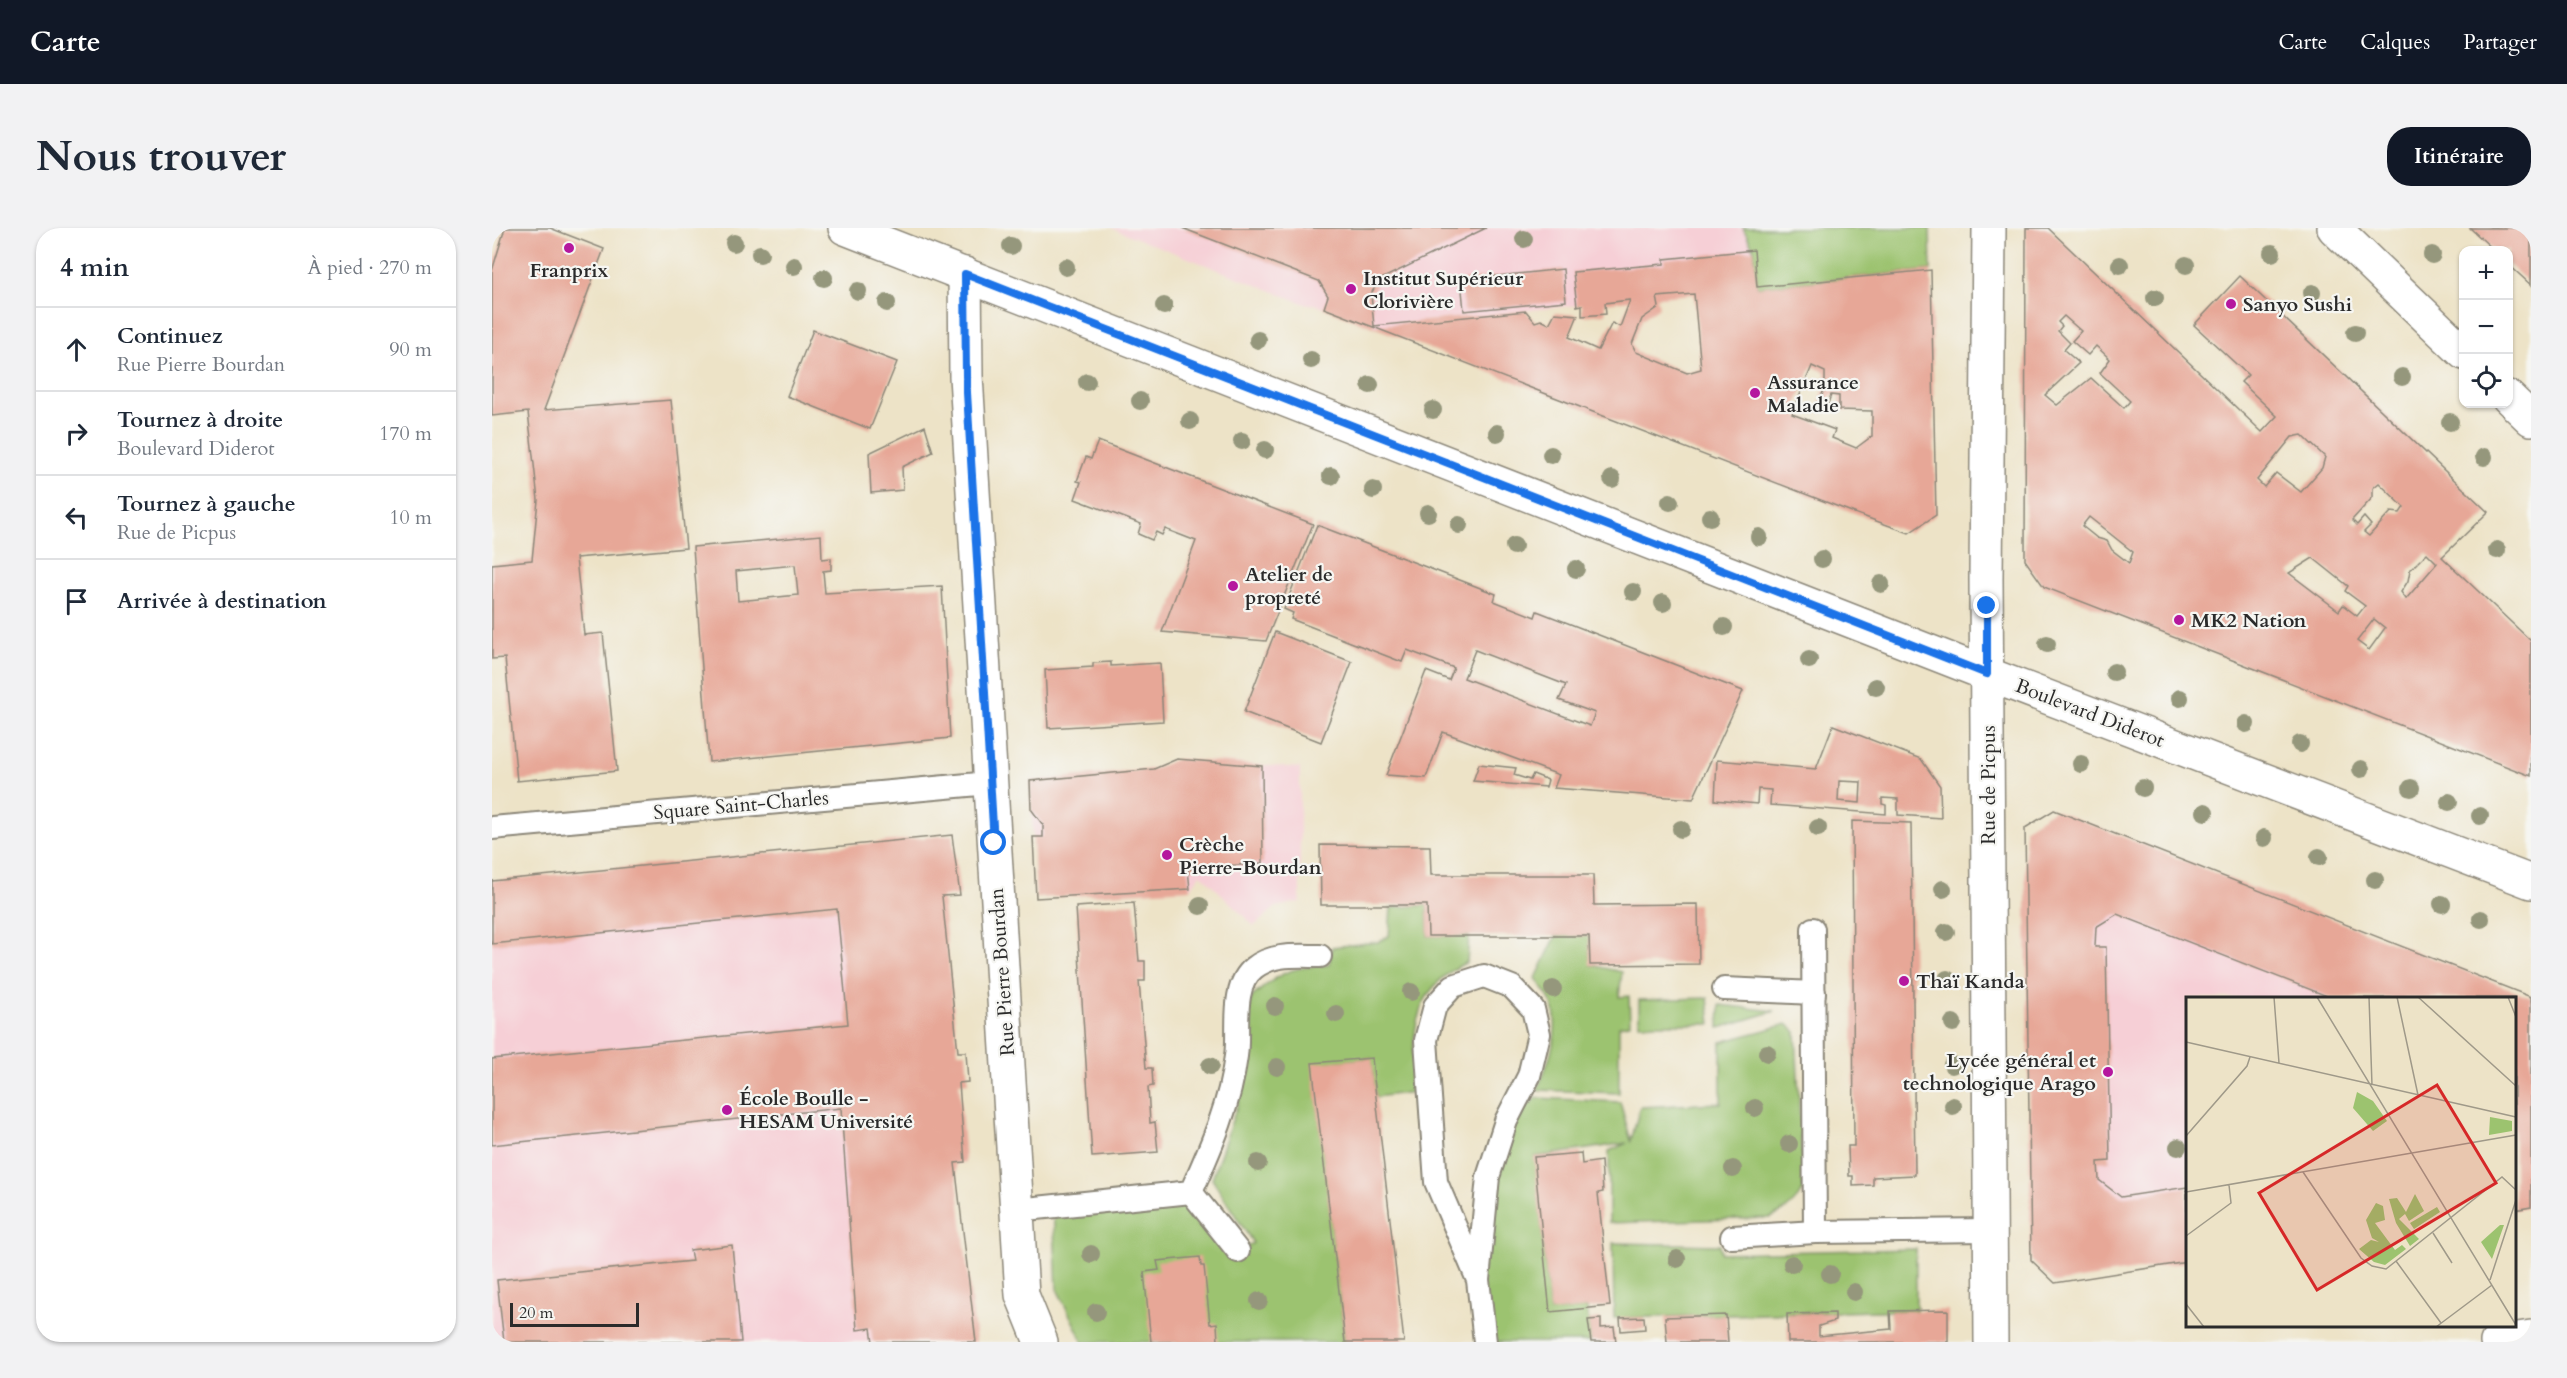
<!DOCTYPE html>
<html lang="fr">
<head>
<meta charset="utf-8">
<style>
	:root { --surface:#fff; --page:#f2f2f3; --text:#1f2937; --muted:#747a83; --line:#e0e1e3; --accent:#111827 }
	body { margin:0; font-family:Cardo,serif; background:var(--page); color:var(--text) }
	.controls { position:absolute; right:18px; top:18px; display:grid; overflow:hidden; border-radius:12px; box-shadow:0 2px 4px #0004 }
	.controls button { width:54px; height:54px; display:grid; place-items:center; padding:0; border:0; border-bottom:2px solid var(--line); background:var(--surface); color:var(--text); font:30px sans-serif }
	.scale { position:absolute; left:18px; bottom:15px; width:129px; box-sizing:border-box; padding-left:6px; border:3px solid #2b2b2b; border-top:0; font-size:16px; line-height:21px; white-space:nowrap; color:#2b2b2b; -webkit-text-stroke:4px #f6f6f2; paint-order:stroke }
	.stop { position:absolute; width:18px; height:18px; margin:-14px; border:4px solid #1a73e8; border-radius:50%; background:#fff }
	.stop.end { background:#1a73e8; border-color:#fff; box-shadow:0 2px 6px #0008 }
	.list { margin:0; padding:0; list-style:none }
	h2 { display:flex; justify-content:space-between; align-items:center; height:78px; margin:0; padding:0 24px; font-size:26px }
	h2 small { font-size:20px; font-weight:400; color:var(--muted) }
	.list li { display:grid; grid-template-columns:39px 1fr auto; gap:18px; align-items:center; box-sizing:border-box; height:84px; padding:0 24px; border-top:2px solid var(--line) }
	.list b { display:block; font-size:22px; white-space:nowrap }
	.list p { margin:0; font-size:20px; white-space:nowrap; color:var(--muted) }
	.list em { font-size:20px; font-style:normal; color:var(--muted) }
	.icon { flex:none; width:33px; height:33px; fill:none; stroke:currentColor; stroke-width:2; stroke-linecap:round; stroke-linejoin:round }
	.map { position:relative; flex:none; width:2039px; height:1114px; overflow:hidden; border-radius:24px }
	header { display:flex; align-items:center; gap:36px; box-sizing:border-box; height:84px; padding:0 30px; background:var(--accent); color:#fff }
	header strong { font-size:28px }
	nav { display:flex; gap:33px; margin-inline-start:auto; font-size:21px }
	.intro { display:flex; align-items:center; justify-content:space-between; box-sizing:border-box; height:144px; padding:0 36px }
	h1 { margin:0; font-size:42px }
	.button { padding:15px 27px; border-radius:24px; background:var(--accent); color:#fff; font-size:21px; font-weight:700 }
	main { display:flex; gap:36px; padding:0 36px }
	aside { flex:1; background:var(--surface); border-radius:24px; box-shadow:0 2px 4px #0004 }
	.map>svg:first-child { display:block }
	.built { fill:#f6cfd6 }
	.green { fill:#9cc36f; stroke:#64774d; stroke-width:1.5 }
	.building { fill:#e7a797; fill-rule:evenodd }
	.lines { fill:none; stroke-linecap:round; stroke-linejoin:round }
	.service-casing { stroke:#8c8779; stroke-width:26 }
	.minor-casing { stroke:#8c8779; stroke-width:36 }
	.secondary-casing { stroke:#8c8779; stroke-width:36 }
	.primary-casing { stroke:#8c8779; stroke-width:36 }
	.service { stroke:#fff; stroke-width:22 }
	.minor { stroke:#fff; stroke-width:33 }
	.secondary { stroke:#fff; stroke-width:33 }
	.primary { stroke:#fff; stroke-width:33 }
	.tree { fill:#95977c }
	.route { stroke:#1a73e8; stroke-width:8 }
	.poi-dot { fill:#b5179e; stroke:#f6f6f2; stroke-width:2 }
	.labels { text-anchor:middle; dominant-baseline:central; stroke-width:4.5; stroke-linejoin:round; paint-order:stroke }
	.poi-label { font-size:20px; font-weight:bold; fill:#2b2b2b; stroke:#f6f6f2; text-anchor:start }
	.street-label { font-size:20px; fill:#2b2b2b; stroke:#f6f6f2 }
	.inset-road { fill:none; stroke:#9f9989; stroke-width:1.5 }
	.view { fill:#d62828; fill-opacity:0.15; stroke:#d62828; stroke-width:3 }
	.inset-edge { fill:none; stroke:#2b2b2b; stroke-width:3 }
</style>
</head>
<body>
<header>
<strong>Carte</strong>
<nav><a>Carte</a><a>Calques</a><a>Partager</a></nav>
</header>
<div class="intro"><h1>Nous trouver</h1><a class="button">Itinéraire</a></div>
<main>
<aside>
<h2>4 min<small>À pied · 270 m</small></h2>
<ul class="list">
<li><svg class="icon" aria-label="ahead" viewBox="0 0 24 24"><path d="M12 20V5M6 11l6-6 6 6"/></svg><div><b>Continuez</b><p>Rue Pierre Bourdan</p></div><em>90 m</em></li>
<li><svg class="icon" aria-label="right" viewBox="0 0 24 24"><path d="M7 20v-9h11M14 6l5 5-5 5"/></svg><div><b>Tournez à droite</b><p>Boulevard Diderot</p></div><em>170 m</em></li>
<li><svg class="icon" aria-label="left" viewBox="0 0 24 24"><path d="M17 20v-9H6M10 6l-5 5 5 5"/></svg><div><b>Tournez à gauche</b><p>Rue de Picpus</p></div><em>10 m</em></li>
<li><svg class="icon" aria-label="arrive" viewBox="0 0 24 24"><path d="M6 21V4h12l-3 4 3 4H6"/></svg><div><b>Arrivée à destination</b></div></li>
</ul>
</aside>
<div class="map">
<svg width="2039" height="1114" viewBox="0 0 2039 1114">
	<rect width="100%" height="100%" fill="#f6f6f2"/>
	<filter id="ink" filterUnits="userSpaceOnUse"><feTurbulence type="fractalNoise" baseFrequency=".0167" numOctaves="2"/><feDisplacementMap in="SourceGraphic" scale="12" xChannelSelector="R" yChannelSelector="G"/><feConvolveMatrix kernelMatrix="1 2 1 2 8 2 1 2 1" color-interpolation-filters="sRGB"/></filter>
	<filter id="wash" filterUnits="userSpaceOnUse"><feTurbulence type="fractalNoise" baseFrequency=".008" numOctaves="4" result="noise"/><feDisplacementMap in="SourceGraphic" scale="24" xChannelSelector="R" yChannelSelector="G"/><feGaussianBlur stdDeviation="1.35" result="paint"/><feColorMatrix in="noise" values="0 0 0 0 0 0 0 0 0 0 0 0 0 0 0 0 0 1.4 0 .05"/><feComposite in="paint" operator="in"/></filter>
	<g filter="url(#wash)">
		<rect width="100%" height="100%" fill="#ede3c7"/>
		<g class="built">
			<polygon points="619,0 1251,0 1262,22 1265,59 882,98 822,76 816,77"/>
			<polygon points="685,531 808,540 808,674 784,679 762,698 709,646 698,661 544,670 538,553 662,541"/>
			<polygon points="1562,582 2039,769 2039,979 2023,982 2022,770 1696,770 1695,1034 1563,1055 1539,1032 1533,600"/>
			<polygon points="460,607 468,667 450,669 466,824 474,824 476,854 467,855 473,934 463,936 484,1114 0,1114 0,653"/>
		</g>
		<g class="green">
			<polygon points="1251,0 1438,0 1439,42 1265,59 1262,22"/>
			<path d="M935 677 936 708H977L975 734C917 762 921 809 921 864L884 869 879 830 821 836 853 1114H591L565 1061 561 980 699 964 746 1023 761 1015 720 951 746 875 759 770C788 744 798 739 837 737L840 719 886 714 897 708 899 680Z"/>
			<path d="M1064 708H1097L1099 737 1130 744 1127 769 1137 768 1138 796 1127 798V865L1045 862C1055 839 1069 805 1061 779 1058 769 1049 759 1044 750Z"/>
			<polygon points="1216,770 1219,796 1147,796 1147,772"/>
			<polygon points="1228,777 1283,783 1227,800"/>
			<path d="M1295 796 1304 804 1311 962C1303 976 1293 984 1278 990L1117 995V923L1135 915 1043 929 1058 1084 1095 1080 1099 1114H993L986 1052 1014 893 1045 870 1128 874 1139 913 1148 879 1229 875V814Z"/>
			<polygon points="1121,1015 1228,1017 1229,1025 1424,1021 1424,1082 1122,1090"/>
		</g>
		<g id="blocks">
			<g class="building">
				<polygon points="13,0 58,0 112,21 52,182 179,172 194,320 84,330 92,407 111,405 125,543 25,553 13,430 0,431 0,336 40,332 46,272 36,184 0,188 0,43"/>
				<path d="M690 0H994L887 52 879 66 882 98 1034 83 1043 94 1049 92 1057 96 1063 85 1086 87 1077 109 1106 122 1120 95 1128 99 1138 72 1113 75 1114 86 1090 88V77L1085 78 1081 44 1172 36V31L1262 22 1265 59 1439 42 1444 287 1417 305 1365 286 832 80 836 68 827 53ZM1202 66 1209 141 1195 145 1144 124 1140 116 1150 91 1167 79 1165 69ZM1320 138 1333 144V158L1327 176 1335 178 1339 167 1347 168V182L1380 183V208L1364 220 1340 210 1343 202 1300 186Z"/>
				<path d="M1534 0H1556L1770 204 1785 188 1749 154 1756 147 1702 97 1748 48 1996 284 1950 329 2039 413V548L1552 359 1533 332ZM1572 88 1589 103 1580 113 1596 127 1604 118 1618 131 1608 145 1638 173 1632 180 1599 150 1565 177 1553 167 1587 135 1572 122 1578 115 1566 103 1570 98 1566 94ZM1810 207 1833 229 1830 240 1809 264 1784 245 1772 259 1765 252 1800 209ZM1887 255 1912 279 1908 285 1899 284 1877 308 1872 304 1879 297 1872 289 1865 297 1860 292 1881 269V260ZM1597 289 1641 324 1637 335 1620 322 1615 313 1605 310 1590 298ZM1935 325 1945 335 1914 371 1909 364 1916 353 1918 342ZM1821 330 1856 358 1853 363 1873 378 1865 388 1851 377 1847 383 1797 345ZM1882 391 1893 400 1877 422 1865 413Z"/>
				<polygon points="1978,0 2039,0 2039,57 2016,36 2016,22 2002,22"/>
				<polygon points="1071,41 1074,73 972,83 969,52"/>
				<polygon points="321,102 405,134 378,201 295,168"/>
				<polygon points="433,198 441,224 410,239 411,262 379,265 377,225"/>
				<polygon points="606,213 821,296 774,413 670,404 704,313 673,301 670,307 664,304 660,312 646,306 649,296 583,271 589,254 585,253 594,229 599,231"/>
				<path d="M825 297 1004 366 1002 373 1043 389 1045 383 1251 463 1201 571 1062 560 1067 547 951 504 934 550 894 547 934 443 957 452 962 440 915 422 910 434 799 391 801 385 792 381ZM983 422 1074 457 1067 472 1103 485 1098 498 972 450Z"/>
				<path d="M329 307 330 331 339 330V342L331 343 333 365 450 358 458 510 217 534 201 319ZM303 337 306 367 246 373 244 343Z"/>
				<polygon points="783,404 860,434 829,514 752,484"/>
				<polygon points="619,434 619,438 668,435 671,493 556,500 553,442 601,439 601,435"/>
				<path d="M1341 497 1429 531 1448 558 1449 590 1406 587V571L1390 570V576L1394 577V586L1278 577 1279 562 1266 561 1265 576 1223 572 1225 532 1324 541ZM1347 553 1369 554 1368 575 1346 573Z"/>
				<polygon points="685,531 770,538 771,635 696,641 698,661 544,670 541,609 551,609 551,597 539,581 538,553 662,541"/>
				<polygon points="987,536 1024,540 1022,547 1038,552 1041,546 1056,552 1054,559 981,553"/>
				<polygon points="1562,582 2039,769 2039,979 2022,982 2022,770 1840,770 1625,686 1604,699 1603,719 1614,719 1618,933 1606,934 1607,952 1629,969 1695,959 1695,1034 1563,1055 1539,1032 1533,600"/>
				<polygon points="1360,593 1419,595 1423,947 1381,949 1381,957 1361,958 1361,948 1357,948 1356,918 1362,918"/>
				<polygon points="460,607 468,667 450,668 466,824 474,824 476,854 467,855 473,934 463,935 484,1114 381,1114 379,1100 365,1102 349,880 0,917 0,831 356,796 345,681 0,716 0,653"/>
				<polygon points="828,617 938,618 939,647 1101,647 1102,677 1206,676 1207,736 1098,737 1097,708 936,708 935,677 829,677"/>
				<polygon points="642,675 647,733 653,733 653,753 647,753 654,840 660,840 661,858 656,859 658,895 663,894 666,924 600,929 584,679"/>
				<polygon points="880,830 884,869 912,1114 853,1114 820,835"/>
				<polygon points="1089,925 1090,936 1109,933 1111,964 1106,965 1118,1078 1058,1084 1042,929"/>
				<polygon points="240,1017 249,1114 12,1114 5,1052 200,1033 198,1022"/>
				<polygon points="708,1029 709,1038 712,1038 718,1096 725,1095 726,1114 659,1114 652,1044 667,1042 665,1033"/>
				<polygon points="1456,1082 1456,1114 1296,1114 1295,1086 1343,1085 1343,1093 1327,1098 1327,1108 1399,1101 1398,1083"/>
				<polygon points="1234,1087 1236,1114 1175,1114 1173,1089"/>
				<polygon points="1152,1089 1153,1101 1129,1103 1128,1090"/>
				<polygon points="1109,1091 1109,1100 1122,1099 1124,1114 1099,1114 1096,1092"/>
			</g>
		</g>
	</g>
	<g filter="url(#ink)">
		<use href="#blocks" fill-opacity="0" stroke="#8c8779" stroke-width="1.5"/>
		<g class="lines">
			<g class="service-casing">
				<g id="service">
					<polyline points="0,600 498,555"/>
					<polyline points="1321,701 1323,1004"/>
					<polyline points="1232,761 1322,765"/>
					<polyline points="699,964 746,1023"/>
					<path d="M525 982 699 964C719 919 738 877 744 828 748 802 738 759 762 740 781 725 805 728 828 728"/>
					<polyline points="1240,1009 1323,1004 1498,1002"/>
					<polyline points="986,1052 944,954 934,812 943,778 961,758 992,748 1020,759 1041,781 1047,806 1037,848 1014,893 996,949 986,1052 993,1114"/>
				</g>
			</g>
			<g class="minor-casing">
				<g id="minor">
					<polyline points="1497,0 1494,351 1499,1114"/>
					<polyline points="473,46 474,148 530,1067 549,1114"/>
					<polyline points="2005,1114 2039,1109"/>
				</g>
			</g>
			<g class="secondary-casing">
				<polyline id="secondary" points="353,0 1495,446 2039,654"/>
			</g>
			<g class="primary-casing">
				<g id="primary">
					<polyline points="1842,0 1972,125"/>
					<polyline points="2016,169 2039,191"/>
				</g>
			</g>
			<use href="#service" class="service"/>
			<use href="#minor" class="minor"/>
			<use href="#secondary" class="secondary"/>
			<use href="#primary" class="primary"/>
		</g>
		<g class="tree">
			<circle cx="1032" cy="11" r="9"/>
			<circle cx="242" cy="15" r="9"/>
			<circle cx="519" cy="18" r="9"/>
			<circle cx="1780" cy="25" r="9"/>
			<circle cx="268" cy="26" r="9"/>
			<circle cx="1940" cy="27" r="9"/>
			<circle cx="1628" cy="37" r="9"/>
			<circle cx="1694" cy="37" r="9"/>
			<circle cx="302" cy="38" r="9"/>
			<circle cx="574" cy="39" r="9"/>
			<circle cx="332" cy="50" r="9"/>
			<circle cx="366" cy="63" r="9"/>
			<circle cx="1820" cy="65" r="9"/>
			<circle cx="1663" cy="70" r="9"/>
			<circle cx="395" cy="75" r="9"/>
			<circle cx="672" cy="78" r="9"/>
			<circle cx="1863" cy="105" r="9"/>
			<circle cx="766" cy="112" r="9"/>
			<circle cx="819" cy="132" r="9"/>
			<circle cx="1910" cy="149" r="9"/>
			<circle cx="595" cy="154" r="9"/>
			<circle cx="878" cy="157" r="9"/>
			<circle cx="648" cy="173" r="9"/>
			<circle cx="941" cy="182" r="9"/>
			<circle cx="698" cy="193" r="9"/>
			<circle cx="1958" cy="194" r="9"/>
			<circle cx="1005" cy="205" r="9"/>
			<circle cx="750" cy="213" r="9"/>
			<circle cx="773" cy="222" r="9"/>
			<circle cx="1059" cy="227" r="9"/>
			<circle cx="1992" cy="229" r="9"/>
			<circle cx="839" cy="248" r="9"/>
			<circle cx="1120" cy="251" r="9"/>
			<circle cx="881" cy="262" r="9"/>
			<circle cx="1178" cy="274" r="9"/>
			<circle cx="936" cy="285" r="9"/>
			<circle cx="1218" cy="289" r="9"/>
			<circle cx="967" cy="297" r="9"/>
			<circle cx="1267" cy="309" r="9"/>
			<circle cx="1022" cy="318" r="9"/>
			<circle cx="2005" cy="322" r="9"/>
			<circle cx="1330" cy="331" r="9"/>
			<circle cx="1084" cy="341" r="9"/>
			<circle cx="1389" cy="356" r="9"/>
			<circle cx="1141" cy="364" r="9"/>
			<circle cx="1171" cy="375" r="9"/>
			<circle cx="1232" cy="399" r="9"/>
			<circle cx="1555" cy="416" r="9"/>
			<circle cx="1317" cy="432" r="9"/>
			<circle cx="1622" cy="444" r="9"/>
			<circle cx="1384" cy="459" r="9"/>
			<circle cx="1688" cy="470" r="9"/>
			<circle cx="1754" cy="496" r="9"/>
			<circle cx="1808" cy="516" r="9"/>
			<circle cx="1589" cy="536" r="9"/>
			<circle cx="1869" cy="541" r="9"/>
			<circle cx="1651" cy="560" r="9"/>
			<circle cx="1919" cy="560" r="9"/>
			<circle cx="1957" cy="574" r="9"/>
			<circle cx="1713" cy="584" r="9"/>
			<circle cx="1988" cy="588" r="9"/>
			<circle cx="1326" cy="600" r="9"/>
			<circle cx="1189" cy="601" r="9"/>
			<circle cx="1772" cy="610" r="9"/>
			<circle cx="1827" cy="629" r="9"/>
			<circle cx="1883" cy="652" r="9"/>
			<circle cx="1451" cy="661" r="9"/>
			<circle cx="1950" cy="676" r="9"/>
			<circle cx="708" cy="678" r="9"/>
			<circle cx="1989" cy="691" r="9"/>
			<circle cx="1454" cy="704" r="9"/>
			<circle cx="1455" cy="751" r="9"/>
			<circle cx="1061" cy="761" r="9"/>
			<circle cx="919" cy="764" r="9"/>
			<circle cx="783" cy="778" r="9"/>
			<circle cx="844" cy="786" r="9"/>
			<circle cx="1461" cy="795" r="9"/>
			<circle cx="1275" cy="825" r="9"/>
			<circle cx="1460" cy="837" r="9"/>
			<circle cx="718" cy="838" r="9"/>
			<circle cx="785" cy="839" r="9"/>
			<circle cx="1461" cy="878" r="9"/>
			<circle cx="1263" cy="880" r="9"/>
			<circle cx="1297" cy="916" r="9"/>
			<circle cx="1686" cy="919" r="9"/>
			<circle cx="766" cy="935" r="9"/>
			<circle cx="1241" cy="941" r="9"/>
			<circle cx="599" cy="1026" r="9"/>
			<circle cx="1185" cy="1031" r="9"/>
			<circle cx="1300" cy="1036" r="9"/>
			<circle cx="1338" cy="1046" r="9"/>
			<circle cx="1362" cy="1064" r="9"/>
			<circle cx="767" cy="1073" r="9"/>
			<circle cx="604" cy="1084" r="9"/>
		</g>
	</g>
	<g class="lines" filter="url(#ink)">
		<polyline class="route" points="502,615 474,148 473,46 1495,446 1495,378"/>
	</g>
	<g class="poi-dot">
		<circle cx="77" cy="20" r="6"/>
		<circle cx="859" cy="61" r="6"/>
		<circle cx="1739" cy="76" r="6"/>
		<circle cx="1263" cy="165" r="6"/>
		<circle cx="741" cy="358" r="6"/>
		<circle cx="1687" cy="392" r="6"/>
		<circle cx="675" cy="627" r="6"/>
		<circle cx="1412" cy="753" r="6"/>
		<circle cx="1616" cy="844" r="6"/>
		<circle cx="235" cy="882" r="6"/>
	</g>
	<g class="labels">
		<g class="poi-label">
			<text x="77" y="42" text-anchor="middle">Franprix</text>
			<text x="871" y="50">Institut Supérieur<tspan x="871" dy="23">Clorivière</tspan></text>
			<text x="1751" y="76">Sanyo Sushi</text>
			<text x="1275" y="154">Assurance<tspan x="1275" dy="23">Maladie</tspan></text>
			<text x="753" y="346">Atelier de<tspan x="753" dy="23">propreté</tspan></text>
			<text x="1699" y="392">MK2 Nation</text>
			<text x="687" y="616">Crèche<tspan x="687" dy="23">Pierre-Bourdan</tspan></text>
			<text x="1424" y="753">Thaï Kanda</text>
			<text x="1604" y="832" text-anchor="end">Lycée général et<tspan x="1604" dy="23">technologique Arago</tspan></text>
			<text x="247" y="870">École Boulle -<tspan x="247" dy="23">HESAM Université</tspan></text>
		</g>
		<g class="street-label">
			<text transform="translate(1598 485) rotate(21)">Boulevard Diderot</text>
			<text transform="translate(1496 557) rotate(-90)">Rue de Picpus</text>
			<text transform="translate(249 577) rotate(-5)">Square Saint-Charles</text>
			<text transform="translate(510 744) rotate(-94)">Rue Pierre Bourdan</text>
		</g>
	</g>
	<g transform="translate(1694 769)">
		<rect width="330" height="330" fill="#ede3c7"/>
		<path d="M171 95 187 104 201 124 187 134 167 111ZM304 120 326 124V134L303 138ZM229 197 238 214 223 224 219 217 213 222 233 242 224 249 210 226 203 202 211 201 220 215ZM190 206 197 209 199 223 189 226 209 253 216 248 220 252 199 268 188 265 173 252 185 243 193 245 186 241 180 223ZM251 210 254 215 228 232 224 226ZM314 228H318L306 262 295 245Z" fill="#9cc36f"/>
		<path class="inset-road" d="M88 0 93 66M131 0 330 328M183 0 186 88M211 0 232 98M232 0 330 89M322 0 330 20M0 45 330 120M0 139 61 69 64 60M117 175 175 261 186 269 200 272 316 180 330 193M0 195 330 138M247 236 266 266M0 239 45 206 43 188M210 264 255 326M304 283 330 203M0 307 18 330M250 330 306 288"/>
		<path class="view" d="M251 88 310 186 131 293 73 196Z"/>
		<rect width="330" height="330" class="inset-edge"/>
	</g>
</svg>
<div class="controls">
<button>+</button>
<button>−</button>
<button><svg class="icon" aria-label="locate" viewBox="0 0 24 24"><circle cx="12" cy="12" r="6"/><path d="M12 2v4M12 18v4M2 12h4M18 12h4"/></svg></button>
</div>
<div class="scale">20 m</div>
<div class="stop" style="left:502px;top:615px"></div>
<div class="stop end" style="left:1495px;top:378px"></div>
</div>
</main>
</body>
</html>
